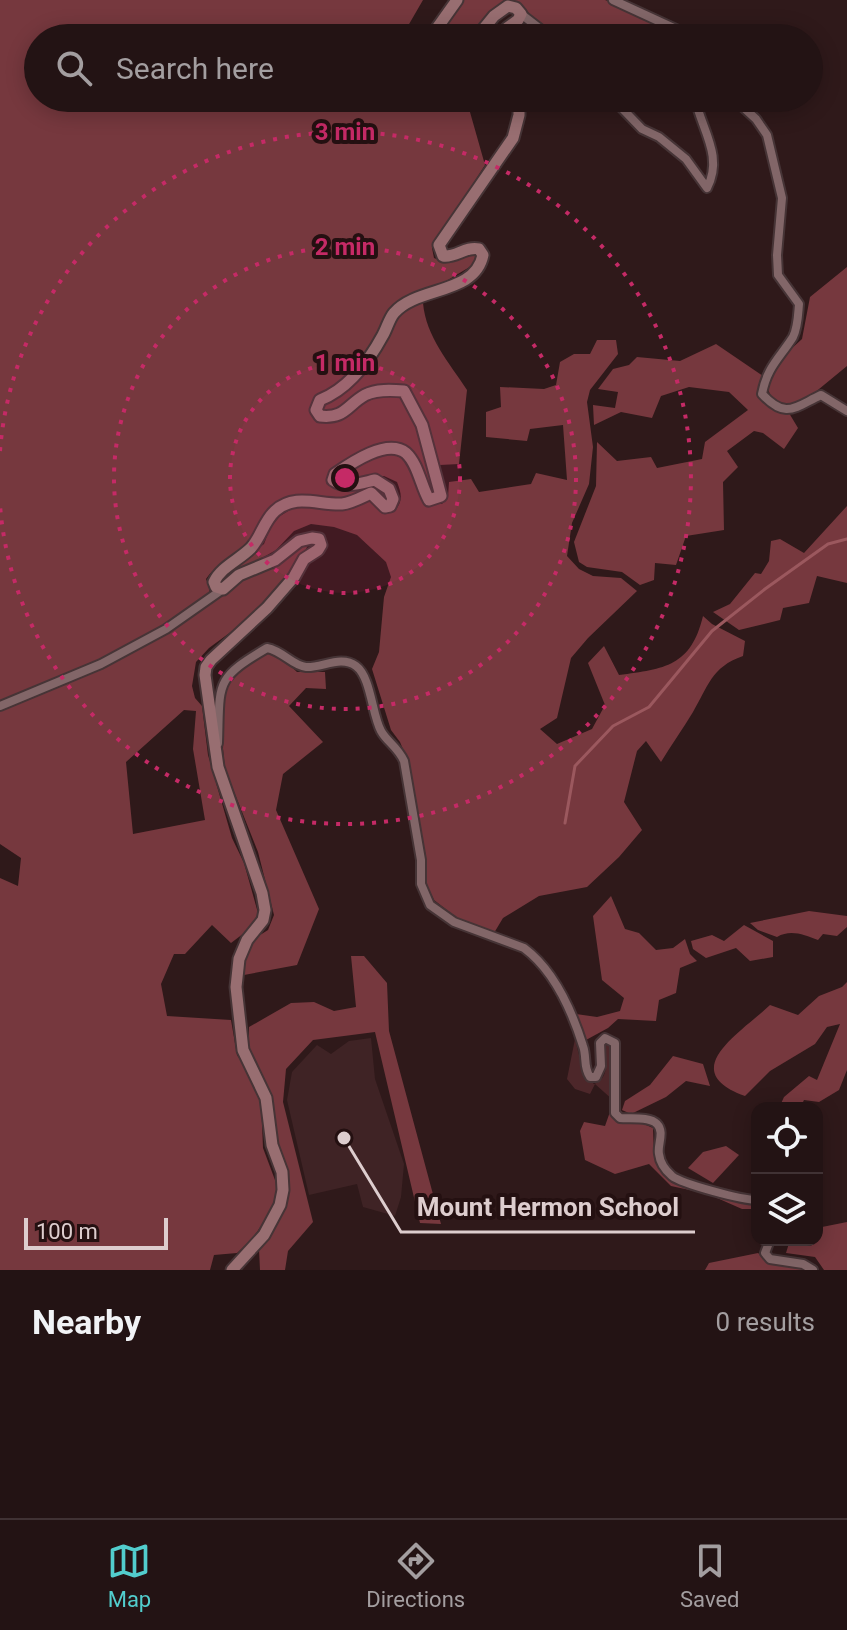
<!DOCTYPE html>
<html lang="en">
<head>
<meta charset="utf-8">
<style>
	:root { --surface:#231314; --page:#2f2022; --text:#f1f3f6; --muted:#a39ea0; --line:#403234; --accent:#52cdcd }
	body { margin:0; font-family:Roboto,sans-serif; background:var(--page); color:var(--text) }
	.controls { position:absolute; right:24px; bottom:24px; display:grid; overflow:hidden; border-radius:16px; box-shadow:0 4px 20px #0003 }
	.controls button { width:72px; height:72px; display:grid; place-items:center; padding:0; border:0; border-bottom:2px solid var(--line); background:var(--surface); color:var(--text); font:40px sans-serif }
	.scale { position:absolute; left:24px; bottom:20px; width:144px; box-sizing:border-box; padding-left:8px; border:4px solid #ddcdce; border-top:0; font-size:22px; line-height:28px; white-space:nowrap; color:#ddcdce; -webkit-text-stroke:6px #241011; paint-order:stroke }
	.list { margin:0; padding:0; list-style:none }
	h2 { display:flex; justify-content:space-between; align-items:center; height:104px; margin:0; padding:0 32px; font-size:34px }
	h2 small { font-size:26px; font-weight:400; color:var(--muted) }
	.icon { flex:none; width:44px; height:44px; fill:none; stroke:currentColor; stroke-width:2; stroke-linecap:round; stroke-linejoin:round }
	.map { position:relative; flex:none; width:847px; height:1270px; overflow:hidden }
	.search { position:absolute; background:var(--surface); box-shadow:0 4px 20px #0003; left:24px; right:24px; top:24px; height:88px; display:flex; align-items:center; gap:20px; box-sizing:border-box; padding:0 28px; border-radius:44px; color:var(--muted); font-size:30px }
	.sheet { height:248px; background:var(--surface) }
	nav { display:flex; justify-content:space-around; align-items:center; box-sizing:border-box; height:112px; border-top:2px solid var(--line); background:var(--surface); font-size:22px; color:var(--muted) }
	nav a { display:grid; justify-items:center; gap:4px }
	nav .on { color:var(--accent) }
	.map>svg:first-child { display:block }
	.built { fill:#3f2325 }
	.green { fill:#4d272a }
	.forest { fill:#76383e; fill-rule:evenodd }
	.lines { fill:none; stroke-linecap:round; stroke-linejoin:round }
	.stream { stroke:#9b585e; stroke-width:3 }
	.minor-casing { stroke:#463436; stroke-width:12 }
	.secondary-casing { stroke:#463436; stroke-width:15 }
	.minor { stroke:#826668; stroke-width:8 }
	.secondary { stroke:#986e71; stroke-width:11 }
	.ring { fill:none; stroke:#c52a66; stroke-width:4; stroke-dasharray:4 8 }
	.centre { fill:#c52a66; stroke:#241011; stroke-width:4 }
	.ring-label { font-size:24px; text-anchor:middle; font-weight:bold; fill:#c52a66; stroke:#241011; stroke-width:8; stroke-linejoin:round; paint-order:stroke }
	.leader { fill:none; stroke:#ddcdce; stroke-width:3 }
	.callout-dot { fill:#ddcdce; stroke:#241011; stroke-width:3 }
	.callout-label { font-size:26px; text-anchor:middle; font-weight:bold; fill:#ddcdce; stroke:#241011; stroke-width:8; stroke-linejoin:round; paint-order:stroke }
</style>
</head>
<body>
<div class="map">
<svg width="847" height="1270" viewBox="0 0 847 1270">
	<rect width="100%" height="100%" fill="#2f191a"/>
	<polygon class="built" points="371,1038 375,1079 404,1164 401,1197 395,1216 363,1207 357,1184 309,1195 287,1100 292,1072 317,1045 331,1054 349,1041"/>
	<path class="green" d="M575 1039 584 1075 594 1084C611 1078 605 1059 605 1044L608 1042 612 1045 613 1100 595 1084 590 1094 575 1089 567 1079Z"/>
	<g class="forest">
		<path d="M0 0H423L401 38H38V98H466L485 165 432 248 434 258 444 262 471 253 479 255 478 262 426 293 406 300 371 351 336 390 312 407 332 420C362 408 367 394 402 395L420 426 436 489 429 491C423 479 419 461 410 451 386 425 350 468 331 484H371L387 494 385 501 378 494C364 496 349 499 334 498 312 497 293 491 274 506 260 517 255 534 244 546 232 559 215 565 206 579L210 589 208 595 164 626 99 660 0 702Z"/>
		<polygon points="461,0 605,0 628,8 663,30 652,38 556,38 515,4 470,38 435,38"/>
		<path d="M847 267V366L813 394 788 406C775 403 771 399 767 386L778 361 802 339 810 297Z"/>
		<path d="M423 303C426 337 449 362 467 390L459 464 440 465 419 405 407 388 388 386 331 412 323 411 321 405 339 396 395 314 410 306Z"/>
		<path d="M597 340H616L618 354 590 390 587 402 593 447 589 484 572 523 567 556 579 569 593 576 621 578 637 591 588 638 571 658 557 718 540 729 557 744 592 729 605 705 588 663 604 646 619 675C665 669 691 666 703 616L712 624 745 641 743 656C711 667 708 687 693 712 683 729 671 745 661 762L646 741 637 751 624 802 642 830 619 857 587 887 539 896 503 918 494 933 457 918 434 900 426 884V857L407 759 400 742 391 730 372 669 379 652 384 597 391 577 386 562 357 535 334 527 311 524 294 531 276 550 237 572 228 580 224 578 226 572 264 544 270 528 280 516 293 508 367 500 376 503 382 511 394 512C403 501 402 495 397 482L384 476 345 481 339 477 385 451 404 459 430 502 442 504 448 497 449 482 471 479 479 492 531 484 536 473 567 480 563 425 530 429 527 441 486 437V412L501 407 500 387 544 389 556 385 560 362 574 354H590Z"/>
		<polygon points="716,344 763,376 759,390 760,398 779,412 789,413 798,428 784,449 763,433 754,431 727,451 738,467 723,482 724,530 686,536 676,565 655,563 654,580 640,585 622,572 587,567 579,562 574,542 596,486 597,442 617,461 651,457 657,468 702,459 705,442 748,410 729,392 689,387 661,396 652,418 621,412 594,425 593,405 615,408 618,392 598,389 613,369 629,365 637,357 680,361"/>
		<polygon points="847,506 847,583 817,576 809,603 783,608 780,620 739,630 713,612 730,604 755,573 761,574 769,561 771,541 780,539 804,553"/>
		<path d="M310 541 302 557 265 607 209 648 196 662 192 686 195 698 202 706 208 755 232 838 244 863 258 913 252 927 231 943 212 925 185 954H174L161 984 167 1016 231 1020 237 1055 255 1081 261 1099 263 1148 278 1188 272 1209 253 1238 237 1253 214 1255 210 1270H0V878L18 886 21 858 0 844V709L102 666 262 567 279 566 301 543ZM184 710 196 711 193 749 205 820 133 834 126 762Z"/>
		<polygon points="268,652 279,655 297,672 325,672 326,689 306,688 289,706 323,742 283,774 276,810 319,909 297,965 244,975 245,958 252,940 268,930 274,915 258,852 225,769 223,749 224,690 231,675 244,664"/>
		<polygon points="611,896 625,929 639,933 656,950 673,948 685,939 690,954 697,961 680,968 676,993 659,1000 656,1021 618,1019 608,1028 586,1040 576,1014 597,1017 620,1011 624,998 602,980 593,916"/>
		<path d="M809 911 847 916V927L837 936 823 934 818 940C804 935 791 929 777 937L758 930 750 923Z"/>
		<polygon points="744,925 773,941 773,957 750,961 736,948 706,958 693,949 691,941 712,935 724,941"/>
		<polygon points="351,956 364,956 387,983 389,1031 441,1224 420,1223 375,1032 313,1040 286,1069 283,1102 313,1222 288,1251 285,1270 260,1270 259,1249 287,1190 249,1055 249,1027 291,1003 314,1002 334,1011 356,1007"/>
		<path d="M847 982V1070L839 1090 819 1102 804 1100 800 1108H779L784 1097 809 1076 817 1080 840 1024 827 1027 815 1044 770 1071 745 1096C676 1071 739 1034 770 1005L798 1015 819 996 842 987Z"/>
		<polygon points="673,1056 703,1064 710,1086 686,1081 666,1097 631,1114 622,1110 625,1101 650,1085"/>
		<path d="M611 1109 620 1120 639 1122 653 1128 654 1156 657 1165 672 1183C702 1187 727 1202 757 1204V1209H742L708 1194 671 1186 649 1164 615 1174 585 1160 580 1131 584 1122 605 1126Z"/>
		<polygon points="726,1146 739,1155 713,1183 688,1168 703,1152"/>
		<polygon points="847,1222 847,1270 824,1270 815,1257 786,1253 790,1240 817,1240 817,1228"/>
		<polygon points="758,1253 768,1261 801,1265 805,1270 705,1270 709,1263"/>
	</g>
	<g class="lines">
		<polyline class="stream" points="565,823 575,766 613,726 649,707 712,631 765,589 828,544 847,539"/>
		<g class="minor-casing">
			<g id="minor">
				<polyline points="613,0 678,30 684,38"/>
				<polyline points="521,14 552,38"/>
				<path d="M612 98 642 129 659 137 686 159 707 188C724 156 701 129 695 98"/>
				<path d="M733 98 756 119 767 135 782 198 777 255 778 275 799 304C798 315 798 327 793 337 779 359 767 367 762 394 786 420 795 407 821 395L847 411"/>
				<polyline points="0,706 101,664 166,629 223,589"/>
				<path d="M218 743C220 683 214 679 267 648 283 651 293 666 306 667 322 668 341 655 356 666 371 677 372 715 381 731 387 742 397 746 404 761L421 860V884L430 905 454 922 524 948C555 971 572 1011 583 1046 587 1057 583 1067 590 1077H596L601 1066 600 1043 605 1038 615 1043V1113L620 1118C630 1119 650 1116 657 1124 665 1132 657 1145 659 1154 660 1163 665 1170 672 1176 682 1184 742 1200 757 1200"/>
				<polyline points="770,1240 765,1253 770,1259 803,1264 813,1270"/>
			</g>
		</g>
		<g class="secondary-casing">
			<g id="secondary">
				<polyline points="430,38 457,0"/>
				<polyline points="476,38 494,16 508,6 516,8 521,14 518,20 507,28 506,38"/>
				<path d="M232 1270 264 1235 280 1205 283 1190 282 1172 272 1145 266 1098 243 1050 236 987 239 959 247 940 263 920 265 910 262 893 218 767 205 675 206 667 211 660 267 608 294 577 304 559 318 550 321 545 319 539 312 538 299 541 275 560 239 575 223 589 216 587 214 582C221 567 239 560 251 548 261 537 264 521 275 511 295 493 318 505 342 504 352 503 362 497 371 493L385 507 390 506 393 499 389 489 375 480C361 483 345 489 333 480L335 474C351 463 387 438 406 453 418 464 421 486 429 500L441 496 422 425 404 391C392 390 376 389 365 395 347 405 345 419 320 416L316 410 320 400C348 389 369 361 383 335 387 328 389 319 394 313 417 286 475 295 483 255L479 249C465 246 456 258 443 256L439 245 513 138 519 115V98"/>
			</g>
		</g>
		<use href="#minor" class="minor"/>
		<use href="#secondary" class="secondary"/>
	</g>
	<circle cx="345" cy="478" r="115" fill="#c52a66" fill-opacity=".12"/>
	<g class="ring">
		<circle cx="345" cy="478" r="115"/>
		<circle cx="345" cy="478" r="231"/>
		<path d="M0 451A346 346 0 1 1 0 505"/>
	</g>
	<circle cx="345" cy="478" r="12" class="centre"/>
	<g class="ring-label">
		<text x="345" y="140">3 min</text>
		<text x="345" y="255">2 min</text>
		<text x="345" y="371">1 min</text>
	</g>
	<path class="leader" d="M344 1138L401 1232H695"/>
	<circle class="callout-dot" cx="344" cy="1138" r="8"/>
	<g class="callout-label">
		<text x="548" y="1216">Mount Hermon School</text>
	</g>
</svg>
<div class="controls">
<button><svg class="icon" aria-label="locate" viewBox="0 0 24 24"><circle cx="12" cy="12" r="6"/><path d="M12 2v4M12 18v4M2 12h4M18 12h4"/></svg></button>
<button><svg class="icon" aria-label="layers" viewBox="0 0 24 24"><path d="M12 4l9 5-9 5-9-5zM3 14l9 5 9-5"/></svg></button>
</div>
<div class="scale">100 m</div>
<div class="search"><svg class="icon" aria-label="search" viewBox="0 0 24 24"><circle cx="10" cy="10" r="6"/><path d="M15 15l6 6"/></svg>Search here</div>
</div>
<section class="sheet">
<h2>Nearby<small>0 results</small></h2>
<ul class="list">
</ul>
</section>
<nav>
<a class="on"><svg class="icon" aria-label="map" viewBox="0 0 24 24"><path d="M3 6l6-2 6 2 6-2v14l-6 2-6-2-6 2zM9 4v14M15 6v14"/></svg>Map</a>
<a><svg class="icon" aria-label="directions" viewBox="0 0 24 24"><path d="M12 3l9 9-9 9-9-9zM9 14v-3h6M13 9l2 2-2 2"/></svg>Directions</a>
<a><svg class="icon" aria-label="saved" viewBox="0 0 24 24"><path d="M7 4h10v16l-5-4-5 4z"/></svg>Saved</a>
</nav>
</body>
</html>
